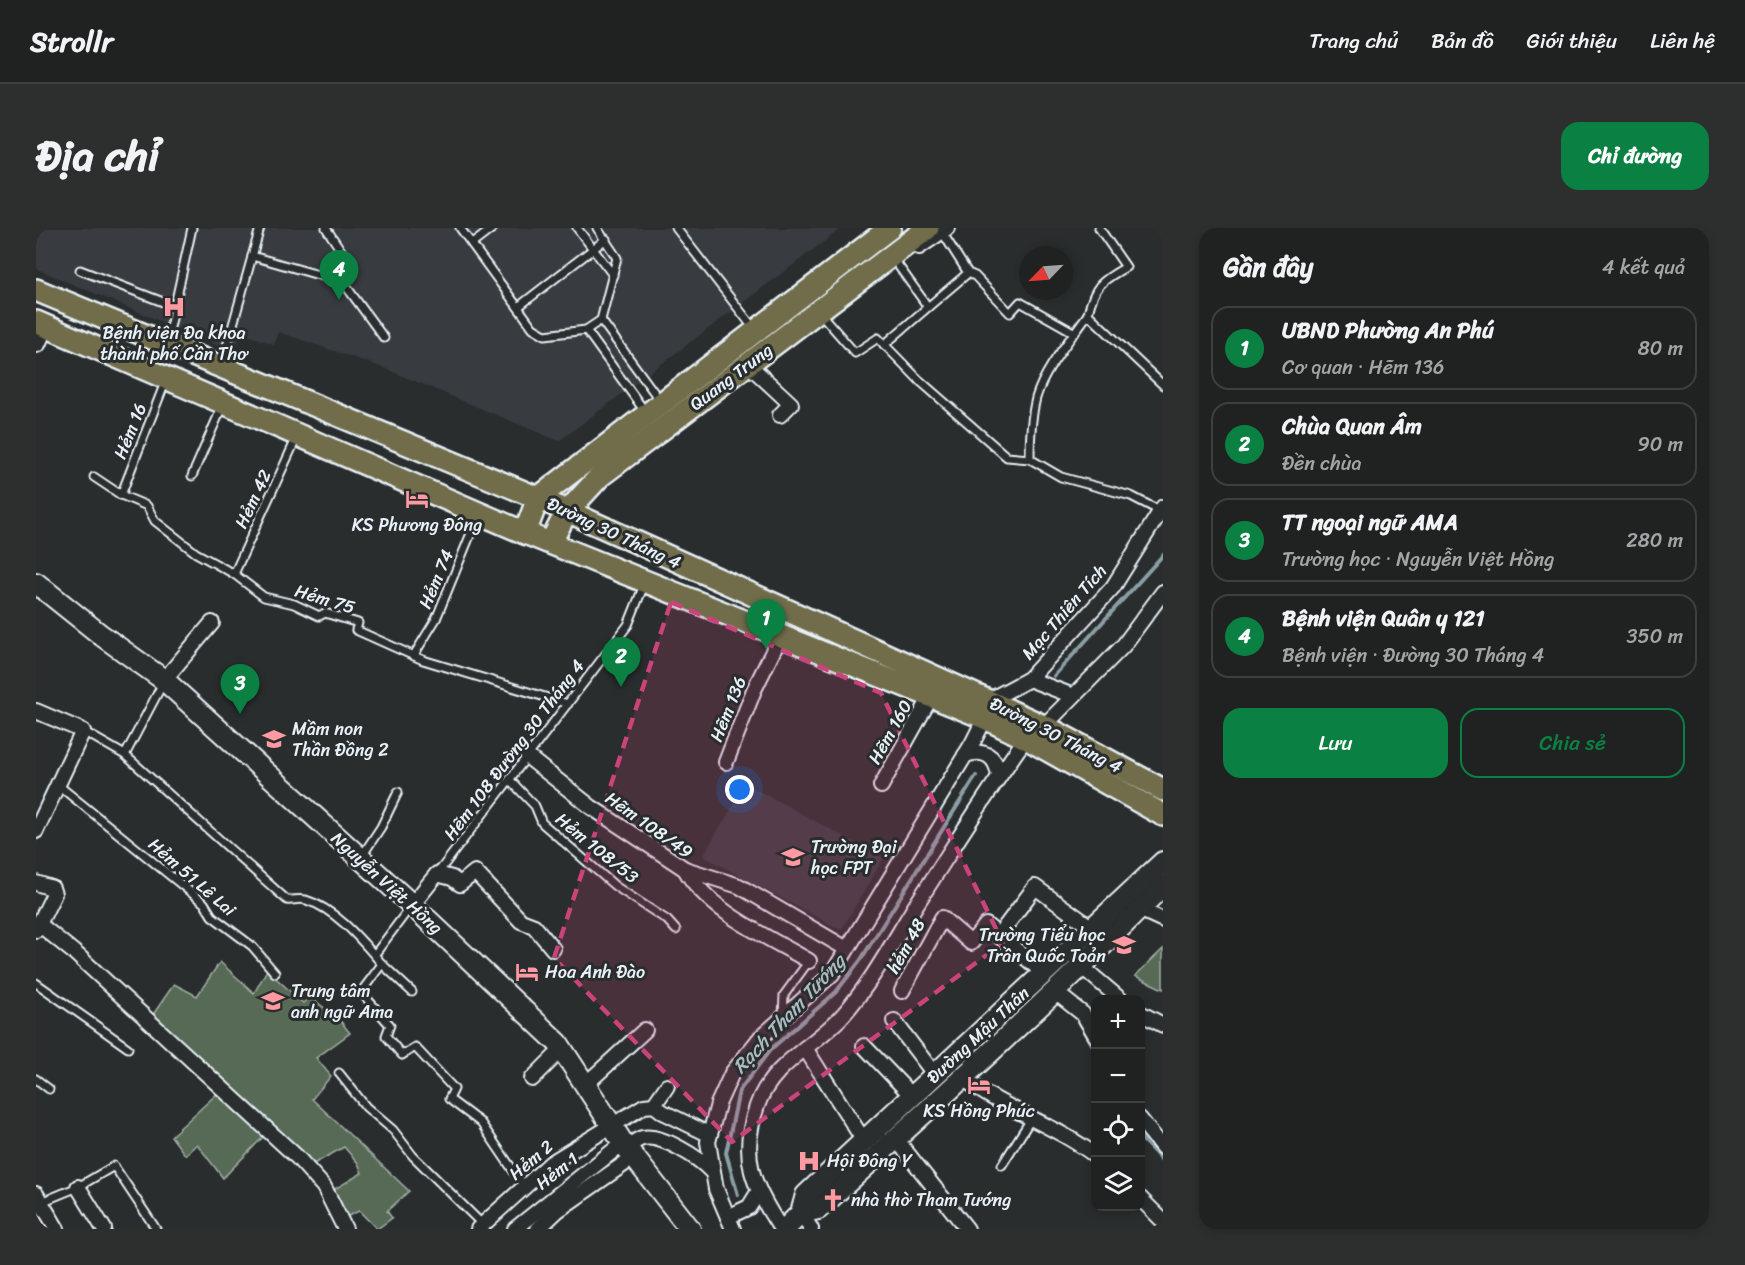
<!DOCTYPE html>
<html lang="vi">
<head>
<meta charset="utf-8">
<style>
	:root { --surface:#202222; --page:#2d2f2f; --text:#f1f3f6; --muted:#a2a4a5; --line:#3d3f40; --accent:#0b8043 }
	body { margin:0; font-family:Sriracha,sans-serif; background:var(--page); color:var(--text) }
	.controls { position:absolute; right:18px; bottom:18px; display:grid; overflow:hidden; border-radius:12px; box-shadow:0 3px 9px #0003 }
	.controls button { width:54px; height:54px; display:grid; place-items:center; padding:0; border:0; border-bottom:2px solid var(--line); background:var(--surface); color:var(--text); font:30px sans-serif }
	.compass { position:absolute; left:983px; top:18px; width:54px; height:54px; border-radius:50%; background:var(--surface); box-shadow:0 3px 9px #0003; rotate:245deg }
	.you { position:absolute; left:704px; top:562px; width:21px; height:21px; margin:-15px; border:4px solid #fff; border-radius:50%; background:#1a73e8; box-shadow:0 0 0 9px #1a73e833 }
	.badge { display:grid; place-items:center; width:39px; height:39px; border-radius:50%; background:var(--accent); color:#fff; font-size:20px; font-weight:700 }
	.pin { position:absolute; translate:-50% -50px; filter:drop-shadow(0 2px 3px #0008) }
	.pin::after { content:''; position:absolute; top:32px; width:21px; height:18px; background:inherit; clip-path:polygon(0 0,100% 0,50% 100%) }
	.list { margin:0; padding:0; list-style:none }
	h2 { display:flex; justify-content:space-between; align-items:center; height:78px; margin:0; padding:0 24px; font-size:26px }
	h2 small { font-size:20px; font-weight:400; color:var(--muted) }
	.list li { display:grid; grid-template-columns:39px 1fr auto; gap:18px; align-items:center; box-sizing:border-box; height:84px; margin:0 12px 12px; padding:0 12px; border:2px solid var(--line); border-radius:18px }
	.list b { display:block; font-size:22px; white-space:nowrap }
	.list p { margin:0; font-size:20px; white-space:nowrap; color:var(--muted) }
	.list em { font-size:20px; font-style:normal; color:var(--muted) }
	.actions { display:flex; gap:12px; padding:18px 24px }
	.actions a { flex:1; padding:14px 0; border:2px solid var(--accent); border-radius:18px; text-align:center; font-size:21px; color:var(--accent) }
	.actions .main { background:var(--accent); color:#fff }
	.icon { flex:none; width:33px; height:33px; fill:none; stroke:currentColor; stroke-width:2; stroke-linecap:round; stroke-linejoin:round }
	.map { position:relative; flex:none; width:1127px; height:1001px; overflow:hidden; border-radius:18px }
	header { display:flex; align-items:center; gap:36px; box-sizing:border-box; height:84px; padding:0 30px; background:var(--surface); border-bottom:2px solid var(--line) }
	header strong { font-size:28px }
	nav { display:flex; gap:33px; margin-inline-start:auto; font-size:21px }
	.intro { display:flex; align-items:center; justify-content:space-between; box-sizing:border-box; height:144px; padding:0 36px }
	h1 { margin:0; font-size:42px }
	.button { padding:15px 27px; border-radius:18px; background:var(--accent); color:#fff; font-size:21px; font-weight:700 }
	main { display:flex; gap:36px; padding:0 36px }
	aside { flex:1; background:var(--surface); border-radius:18px; box-shadow:0 3px 9px #0003 }
	.map>svg:first-child { display:block }
	.built { fill:#383a40 }
	.green { fill:#576a54; stroke:#a0aea6; stroke-width:1.5 }
	.lines { fill:none; stroke-linecap:round; stroke-linejoin:round }
	.stream { stroke:#8ba0a6; stroke-width:4 }
	.lane-casing { stroke:#e8f1f8; stroke-width:11 }
	.street-casing { stroke:#e8f1f8; stroke-width:18 }
	.secondary-casing { stroke:#e8f1f8; stroke-width:24 }
	.primary-casing { stroke:#e8f1f8; stroke-width:26 }
	.lane { stroke:#2a2d2e; stroke-width:7 }
	.street { stroke:#2a2d2e; stroke-width:14 }
	.secondary { stroke:#2a2d2e; stroke-width:20 }
	.primary { stroke:#716d4b; stroke-width:21 }
	.marked { fill:#ca437a; fill-opacity:0.2; stroke:#ca437a; stroke-width:4.5; stroke-dasharray:12 8; stroke-linejoin:round }
	.labels { text-anchor:middle; dominant-baseline:central; stroke-width:6; stroke-linejoin:round; paint-order:stroke }
	.poi-label { font-size:18px; fill:#e8f1f8; stroke:#2a2d2e; text-anchor:start }
	.street-label { font-size:18px; fill:#e8f1f8; stroke:#2a2d2e }
	.water-label { font-size:20px; font-style:italic; fill:#aabbc2; stroke:#2a2d2e }
</style>
</head>
<body>
<header>
<strong>Strollr</strong>
<nav><a>Trang chủ</a><a>Bản đồ</a><a>Giới thiệu</a><a>Liên hệ</a></nav>
</header>
<div class="intro"><h1>Địa chỉ</h1><a class="button">Chỉ đường</a></div>
<main>
<div class="map">
<svg width="1127" height="1001" viewBox="0 0 1127 1001">
	<rect width="100%" height="100%" fill="#2a2d2e"/>
	<filter id="ink" filterUnits="userSpaceOnUse"><feTurbulence type="fractalNoise" baseFrequency=".0167" numOctaves="2"/><feDisplacementMap in="SourceGraphic" scale="12" xChannelSelector="R" yChannelSelector="G"/><feConvolveMatrix kernelMatrix="1 2 1 2 8 2 1 2 1" color-interpolation-filters="sRGB"/></filter>
	<g filter="url(#ink)">
		<g class="built">
			<polygon points="0,0 806,0 523,213 345,139 242,104 238,116 205,105 199,124 176,115 3,42 0,39"/>
			<polygon points="710,556 848,630 805,702 667,628"/>
		</g>
		<g class="green">
			<polygon points="1127,721 1127,761 1099,748"/>
			<polygon points="184,734 218,765 231,742 267,775 274,769 303,791 314,805 280,830 295,848 276,871 373,963 351,983 356,990 341,1001 323,983 310,989 297,962 326,945 322,935 308,919 274,938 235,901 187,950 161,916 149,927 135,908 185,862 114,791 138,756 161,768"/>
		</g>
		<g class="lines">
			<g class="stream">
				<polyline points="1018,448 1127,327"/>
				<polyline points="1040,788 1060,823"/>
				<polyline points="1104,909 1127,933"/>
				<polyline points="702,967 690,925 703,863 734,822 800,764 824,733 940,548"/>
			</g>
			<g class="lane-casing">
				<g id="lane">
					<polyline points="290,0 314,36 314,43 307,54"/>
					<polyline points="424,0 497,100 509,107 550,102 565,92 581,30 561,0"/>
					<polyline points="541,0 577,47"/>
					<polyline points="640,0 719,102"/>
					<polyline points="906,4 932,45 939,48 974,85 984,74 1039,105"/>
					<polyline points="436,16 457,0"/>
					<polyline points="216,28 307,54 348,110"/>
					<polyline points="856,29 892,79 932,45"/>
					<polyline points="44,42 140,79"/>
					<polyline points="482,79 570,11"/>
					<polyline points="784,85 819,125 842,110 883,152 971,229 994,231 1025,249 1095,268 1124,283"/>
					<path d="M1052 86C1058 58 1065 53 1090 39L1063 0"/>
					<polyline points="565,92 625,174"/>
					<polyline points="550,102 610,185"/>
					<polyline points="131,113 156,0"/>
					<polyline points="848,117 892,79"/>
					<polyline points="186,136 224,0"/>
					<path d="M994 231C994 211 995 190 1000 170 1009 140 1034 112 1052 86L1127 157"/>
					<polyline points="156,248 186,179"/>
					<polyline points="58,249 85,267 111,278 119,293 160,325 198,346 228,369 258,376 283,388 289,385 322,395 320,402 387,432 532,476"/>
					<polyline points="85,267 130,152"/>
					<polyline points="198,346 261,209"/>
					<polyline points="378,427 400,391 442,288"/>
					<path d="M47 503 89 527 251 672C257 673 263 670 270 672 300 681 326 713 346 736L325 764 354 797 350 808 366 827 379 819 418 861 413 871 445 895 489 960"/>
					<polyline points="89,527 127,455"/>
					<polyline points="474,552 499,578 506,595 579,658 631,692 640,702"/>
					<polyline points="22,557 168,675 176,688 216,718 239,745"/>
					<polyline points="326,628 345,599 362,564"/>
					<polyline points="401,646 592,397 608,357"/>
					<polyline points="339,726 375,678"/>
					<polyline points="346,736 376,764"/>
					<polyline points="0,755 92,820"/>
					<polyline points="747,788 748,767 773,733"/>
					<polyline points="303,845 330,879 357,902 377,928 447,997"/>
					<polyline points="0,851 13,861"/>
					<polyline points="966,937 995,891"/>
					<polyline points="3,975 42,959 78,938 120,1001"/>
				</g>
			</g>
			<g class="street-casing">
				<g id="street">
					<polyline points="883,19 911,0"/>
					<polyline points="712,136 755,176 744,187"/>
					<polyline points="993,451 1037,468"/>
					<polyline points="128,452 176,395"/>
					<polyline points="952,473 993,451 1077,359 1127,279"/>
					<polyline points="0,483 47,503 0,603"/>
					<polyline points="1008,498 1087,418 1127,364"/>
					<path d="M929 527C948 521 960 527 963 548"/>
					<path d="M492 529 555 579 649 641C674 685 731 708 773 733"/>
					<polyline points="690,534 718,462 744,409"/>
					<polyline points="845,558 896,467"/>
					<polyline points="649,641 703,658 811,721"/>
					<polyline points="0,655 16,660 18,666 0,702"/>
					<polyline points="376,677 401,646 416,650 424,656 439,644 485,693 498,698 517,721"/>
					<polyline points="1103,681 1127,692"/>
					<polyline points="3,696 40,726 261,929 288,959 309,1001"/>
					<polyline points="963,707 999,659 1056,700"/>
					<polyline points="1045,738 1085,772"/>
					<polyline points="866,763 906,690 935,715 950,697 1008,745"/>
					<polyline points="1018,763 1047,786 1060,808"/>
					<polyline points="1104,785 1127,797"/>
					<polyline points="858,793 899,847"/>
					<polyline points="828,818 876,868"/>
					<polyline points="769,820 828,913"/>
					<path d="M927 850C968 882 1018 896 1060 928"/>
					<polyline points="496,851 526,821"/>
					<polyline points="550,856 609,802"/>
					<polyline points="618,877 631,858"/>
					<polyline points="1104,891 1127,920"/>
					<polyline points="860,911 931,1001"/>
					<path d="M591 920C596 916 601 911 607 910 626 906 663 930 675 943"/>
					<polyline points="42,959 68,1001"/>
					<polyline points="0,966 21,1001"/>
					<polyline points="1104,970 1127,993"/>
					<polyline points="765,985 775,1001"/>
					<polyline points="692,989 713,979 723,963"/>
					<polyline points="442,1001 515,935 608,878 618,877 627,884 672,906"/>
					<polyline points="479,1001 587,915"/>
					<polyline points="502,1001 522,982 598,929"/>
					<polyline points="697,1001 680,961 672,914 682,876 696,845 724,810 796,746 936,516 949,490"/>
					<path d="M745 1001C717 958 703 929 721 878 736 835 778 819 807 787 836 754 857 714 880 677 916 621 951 564 990 510"/>
				</g>
			</g>
			<g class="secondary-casing">
				<g id="secondary">
					<polyline points="0,114 7,97"/>
					<polyline points="0,355 65,407 128,452 376,677 522,815 587,915 654,1001"/>
					<path d="M765 985 782 981C899 876 1016 770 1127 657"/>
					<polyline points="749,1001 765,985 770,967 1127,634"/>
				</g>
			</g>
			<g class="primary-casing">
				<g id="primary">
					<polyline points="0,62 502,270 1012,500 1127,562"/>
					<polyline points="0,94 489,305 949,490 990,510 1127,587"/>
					<polyline points="489,305 502,270 854,0"/>
					<polyline points="515,314 530,285 564,248 892,0"/>
				</g>
			</g>
			<use href="#lane" class="lane"/>
			<use href="#street" class="street"/>
			<use href="#secondary" class="secondary"/>
			<use href="#primary" class="primary"/>
		</g>
	</g>
	<path class="marked" d="M635 374 845 465 967 715 696 914 518 730Z"/>
	<defs>
		<g id="hospital-bare" transform="scale(1.8)"><path d="M-5-5h3v3.5h4V-5h3V5h-3V1.5h-4V5h-3Z" fill="#ff9aa2" stroke="#2a2d2e" stroke-width="2.5" paint-order="stroke"/></g>
		<g id="hotel-bare" transform="scale(1.8)"><path d="M-6-4.5h1.5V1H6V5H4.5V3h-9V5H-6ZM-4 0a1.8 1.8 0 1 1 3.6 0ZM.5 0V-2.5h3Q6-2.5 6 0Z" fill="#ff9aa2" stroke="#2a2d2e" stroke-width="2.5" paint-order="stroke"/></g>
		<g id="school-bare" transform="scale(1.8)"><path d="M0-5L7-2L0 1L-7-2ZM-4 1L0 2.5L4 1V4Q0 6-4 4Z" fill="#ff9aa2" stroke="#2a2d2e" stroke-width="2.5" paint-order="stroke"/></g>
		<g id="university-bare" transform="scale(1.8)"><path d="M0-5L7-2L0 1L-7-2ZM-4 1L0 2.5L4 1V4Q0 6-4 4Z" fill="#ff9aa2" stroke="#2a2d2e" stroke-width="2.5" paint-order="stroke"/></g>
		<g id="church-bare" transform="scale(1.8)"><path d="M-1.2-6h2.4v3.5h3.3v2.4h-3.3V6h-2.4V-.1h-3.3v-2.4h3.3Z" fill="#ff9aa2" stroke="#2a2d2e" stroke-width="2.5" paint-order="stroke"/></g>
	</defs>
	<g fill-rule="evenodd">
		<use href="#hospital-bare" x="138" y="79"/>
		<use href="#hotel-bare" x="381" y="271"/>
		<use href="#school-bare" x="238" y="511"/>
		<use href="#university-bare" x="757" y="629"/>
		<use href="#school-bare" x="1088" y="717"/>
		<use href="#hotel-bare" x="491" y="744"/>
		<use href="#school-bare" x="237" y="773"/>
		<use href="#hotel-bare" x="943" y="857"/>
		<use href="#hospital-bare" x="773" y="933"/>
		<use href="#church-bare" x="797" y="972"/>
	</g>
	<g class="labels">
		<g class="poi-label">
			<text x="138" y="105" text-anchor="middle">Bệnh viện Đa khoa<tspan x="138" dy="21">thành phố Cần Thơ</tspan></text>
			<text x="381" y="297" text-anchor="middle">KS Phương Đông</text>
			<text x="256" y="501">Mầm non<tspan x="256" dy="21">Thần Đồng 2</tspan></text>
			<text x="775" y="619">Trường Đại<tspan x="775" dy="21">học FPT</tspan></text>
			<text x="1070" y="707" text-anchor="end">Trường Tiểu học<tspan x="1070" dy="21">Trần Quốc Toản</tspan></text>
			<text x="509" y="744">Hoa Anh Đào</text>
			<text x="255" y="763">Trung tâm<tspan x="255" dy="21">anh ngữ Ama</tspan></text>
			<text x="943" y="883" text-anchor="middle">KS Hồng Phúc</text>
			<text x="791" y="933">Hội Đông Y</text>
			<text x="815" y="972">nhà thờ Tham Tướng</text>
		</g>
		<g class="street-label">
			<text transform="translate(695 149) rotate(-37)">Quang Trung</text>
			<text transform="translate(94 203) rotate(-68)">Hẻm 16</text>
			<text transform="translate(217 271) rotate(-65)">Hẻm 42</text>
			<text transform="translate(578 305) rotate(25)">Đường 30 Tháng 4</text>
			<text transform="translate(400 351) rotate(-67)">Hẻm 74</text>
			<text transform="translate(289 371) rotate(17)">Hẻm 75</text>
			<text transform="translate(1028 384) rotate(-49)">Mạc Thiên Tích</text>
			<text transform="translate(692 481) rotate(-68)">Hẽm 136</text>
			<text transform="translate(854 504) rotate(-61)">Hẽm 160</text>
			<text transform="translate(1020 507) rotate(27)">Đường 30 Tháng 4</text>
			<text transform="translate(478 522) rotate(-53)">Hẽm 108 Đường 30 Tháng 4</text>
			<text transform="translate(613 597) rotate(35)">Hẽm 108/49</text>
			<text transform="translate(561 620) rotate(39)">Hẻm 108/53</text>
			<text transform="translate(156 649) rotate(41)">Hẻm 51 Lê Lai</text>
			<text transform="translate(351 655) rotate(42)">Nguyễn Việt Hồng</text>
			<text transform="translate(870 718) rotate(-61)">hẻm 48</text>
			<text transform="translate(942 807) rotate(-43)">Đường Mậu Thân</text>
			<text transform="translate(495 932) rotate(-40)">Hẻm 2</text>
			<text transform="translate(521 943) rotate(-38)">Hẻm 1</text>
		</g>
		<g class="water-label">
			<text transform="translate(753 786) rotate(-47)">Rạch Tham Tướng</text>
		</g>
	</g>
</svg>
<div class="controls">
<button>+</button>
<button>−</button>
<button><svg class="icon" aria-label="locate" viewBox="0 0 24 24"><circle cx="12" cy="12" r="6"/><path d="M12 2v4M12 18v4M2 12h4M18 12h4"/></svg></button>
<button><svg class="icon" aria-label="layers" viewBox="0 0 24 24"><path d="M12 4l9 5-9 5-9-5zM3 14l9 5 9-5"/></svg></button>
</div>
<svg class="compass" viewBox="-18 -18 36 36"><path d="M0-13l5 13h-10z" fill="#e53935"/><path d="M0 13l5-13h-10z" fill="#a2a4a5"/></svg>
<div class="you"></div>
<div class="pin badge" style="left:730px;top:421px">1</div>
<div class="pin badge" style="left:585px;top:459px">2</div>
<div class="pin badge" style="left:204px;top:486px">3</div>
<div class="pin badge" style="left:303px;top:72px">4</div>
</div>
<aside>
<h2>Gần đây<small>4 kết quả</small></h2>
<ul class="list">
<li><span class="badge">1</span><div><b>UBND Phường An Phú</b><p>Cơ quan · Hẽm 136</p></div><em>80 m</em></li>
<li><span class="badge">2</span><div><b>Chùa Quan Âm</b><p>Đền chùa</p></div><em>90 m</em></li>
<li><span class="badge">3</span><div><b>TT ngoại ngữ AMA</b><p>Trường học · Nguyễn Việt Hồng</p></div><em>280 m</em></li>
<li><span class="badge">4</span><div><b>Bệnh viện Quân y 121</b><p>Bệnh viện · Đường 30 Tháng 4</p></div><em>350 m</em></li>
</ul>
<div class="actions"><a class="main">Lưu</a><a>Chia sẻ</a></div>
</aside>
</main>
</body>
</html>
